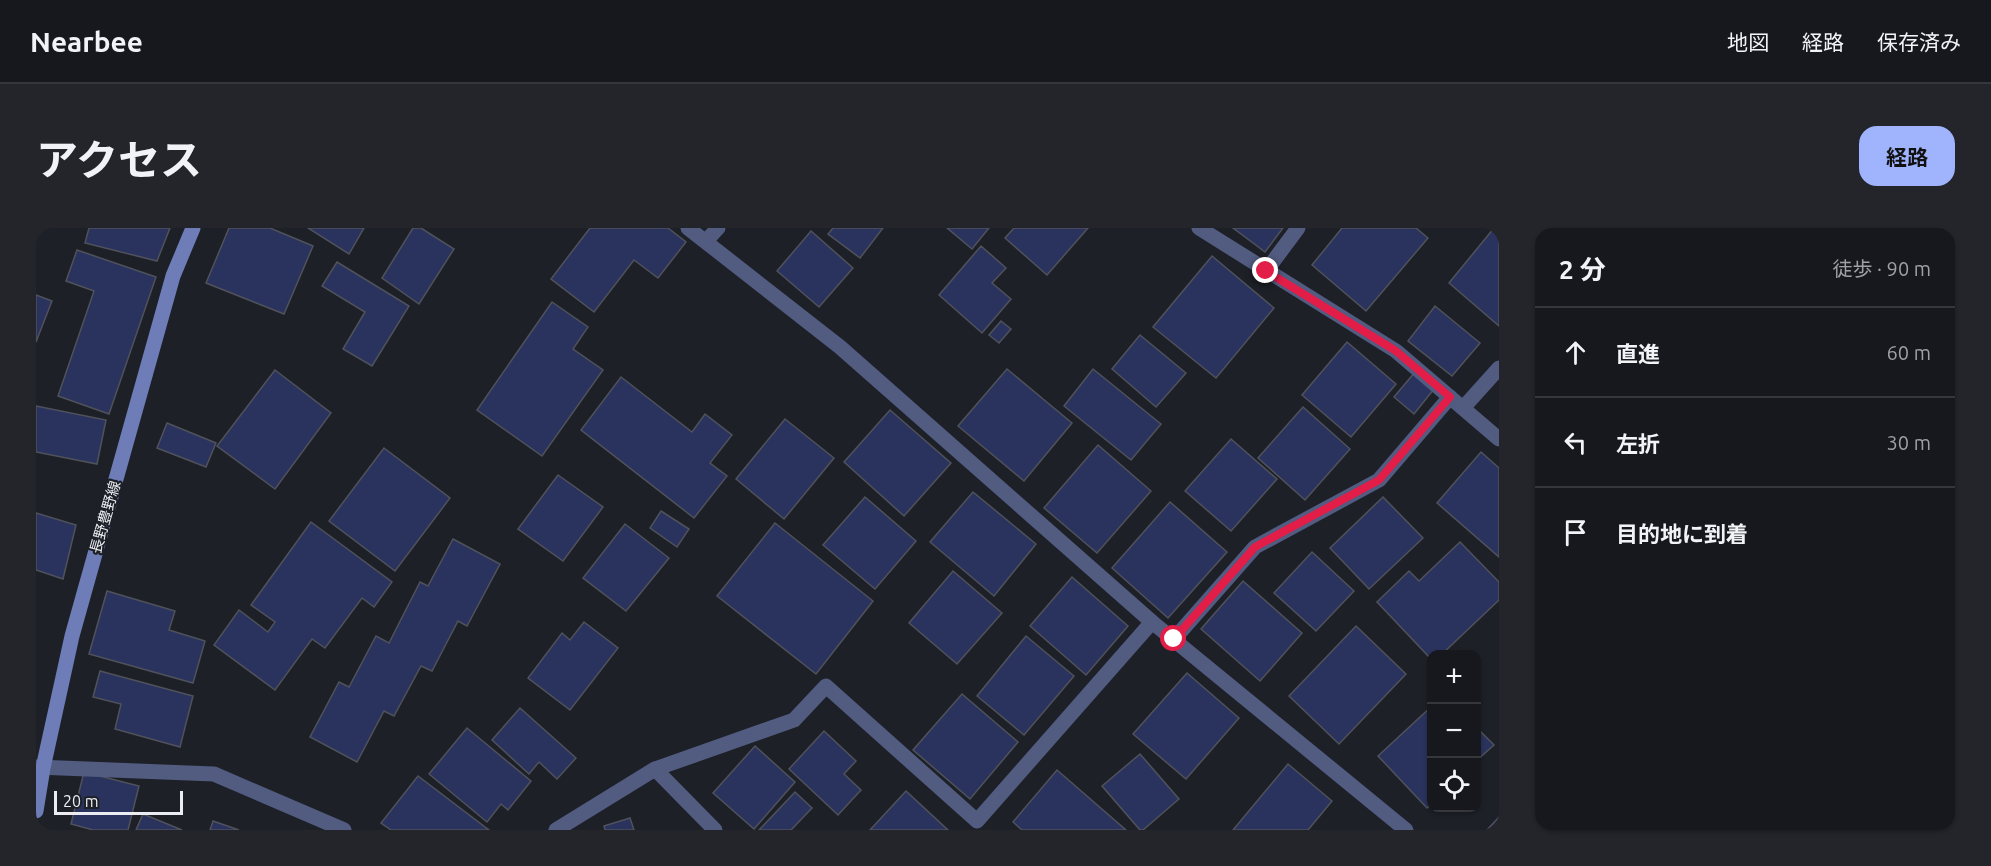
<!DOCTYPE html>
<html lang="ja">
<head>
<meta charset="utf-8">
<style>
	:root { --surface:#16181d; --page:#23252a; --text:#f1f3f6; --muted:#9ea0a4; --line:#35373b; --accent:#a0b3fd }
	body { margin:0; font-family:Ubuntu,"Noto Sans JP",sans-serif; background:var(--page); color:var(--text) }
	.controls { position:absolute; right:18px; bottom:18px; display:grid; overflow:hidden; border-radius:12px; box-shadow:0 2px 4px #0004 }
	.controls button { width:54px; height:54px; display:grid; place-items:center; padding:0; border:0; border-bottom:2px solid var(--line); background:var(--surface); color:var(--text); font:30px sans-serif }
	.scale { position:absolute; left:18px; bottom:15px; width:129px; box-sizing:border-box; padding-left:6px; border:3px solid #ebedf2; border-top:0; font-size:16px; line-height:21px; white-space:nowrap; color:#ebedf2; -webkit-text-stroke:4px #1d2027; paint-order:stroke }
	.stop { position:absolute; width:18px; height:18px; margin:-14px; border:4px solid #e11d48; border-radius:50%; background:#fff }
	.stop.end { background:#e11d48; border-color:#fff; box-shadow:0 2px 6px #0008 }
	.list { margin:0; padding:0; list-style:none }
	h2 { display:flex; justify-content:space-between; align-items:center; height:78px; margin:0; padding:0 24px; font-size:26px }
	h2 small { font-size:20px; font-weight:400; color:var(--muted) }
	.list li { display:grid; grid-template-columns:39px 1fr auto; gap:18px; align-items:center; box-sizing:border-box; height:90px; padding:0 24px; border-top:2px solid var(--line) }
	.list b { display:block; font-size:22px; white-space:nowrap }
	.list em { font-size:20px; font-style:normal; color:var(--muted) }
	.icon { flex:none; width:33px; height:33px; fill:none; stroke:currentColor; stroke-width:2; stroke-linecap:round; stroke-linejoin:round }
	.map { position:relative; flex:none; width:1463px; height:602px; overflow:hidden; border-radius:18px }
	header { display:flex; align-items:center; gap:36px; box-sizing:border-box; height:84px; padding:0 30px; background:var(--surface); border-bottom:2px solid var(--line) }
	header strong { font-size:28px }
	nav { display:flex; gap:33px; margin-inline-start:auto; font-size:21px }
	.intro { display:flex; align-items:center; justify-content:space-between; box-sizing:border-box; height:144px; padding:0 36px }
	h1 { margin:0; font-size:42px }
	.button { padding:15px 27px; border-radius:18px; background:var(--accent); color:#111; font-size:21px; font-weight:700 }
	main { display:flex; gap:36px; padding:0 36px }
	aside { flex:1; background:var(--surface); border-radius:18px; box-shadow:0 2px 4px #0004 }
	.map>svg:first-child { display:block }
	.building { fill:#2a335d; stroke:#50525b; stroke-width:1.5 }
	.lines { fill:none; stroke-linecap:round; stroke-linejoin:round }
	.lane { stroke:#525b80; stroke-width:15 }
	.street { stroke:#525b80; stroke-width:15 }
	.secondary { stroke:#6e7cb7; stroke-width:15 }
	.route { stroke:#e11d48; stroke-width:8 }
	.labels { text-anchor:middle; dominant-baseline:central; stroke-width:4.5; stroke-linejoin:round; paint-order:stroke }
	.street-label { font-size:15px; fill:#ebedf2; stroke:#1d2027 }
</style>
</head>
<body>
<header>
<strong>Nearbee</strong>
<nav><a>地図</a><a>経路</a><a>保存済み</a></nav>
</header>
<div class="intro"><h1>アクセス</h1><a class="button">経路</a></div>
<main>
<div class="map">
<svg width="1463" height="602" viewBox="0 0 1463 602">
	<rect width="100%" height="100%" fill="#1d2027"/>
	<g class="building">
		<polygon points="53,0 134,0 121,33 49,15"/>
		<polygon points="193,0 234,0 277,18 248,86 170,55"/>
		<polygon points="272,0 328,0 313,26"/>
		<polygon points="377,0 385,0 418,21 383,76 346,50"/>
		<polygon points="554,0 632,0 650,14 622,50 598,32 558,84 515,51"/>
		<polygon points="797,0 847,0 824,30 792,6"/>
		<polygon points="911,0 953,0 936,21"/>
		<polygon points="978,0 1052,0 1011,47 969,10"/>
		<polygon points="1197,0 1247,0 1229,24"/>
		<polygon points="1306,0 1380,0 1392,10 1330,83 1276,37"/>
		<polygon points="1458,0 1463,0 1463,98 1413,55"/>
		<polygon points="775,3 817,40 783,79 741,43"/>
		<polygon points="945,18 970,40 956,55 975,71 946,105 903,67"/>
		<polygon points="41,22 120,49 73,186 22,168 58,63 30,53"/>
		<polygon points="1176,28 1238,80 1180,150 1117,99"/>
		<polygon points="301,34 373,78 336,138 307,121 329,84 286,58"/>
		<polygon points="0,67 16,73 0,114"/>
		<polygon points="516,74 552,99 537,121 567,142 506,228 441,182"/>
		<polygon points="1399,78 1444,115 1416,148 1372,113"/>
		<polygon points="965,93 975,101 963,115 953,107"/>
		<polygon points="1104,107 1150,145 1120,179 1076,141"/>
		<polygon points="1311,114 1360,156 1315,209 1266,167"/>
		<polygon points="971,141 1036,195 988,253 922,198"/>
		<polygon points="1057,141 1125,196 1095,232 1028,178"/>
		<polygon points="239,142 295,185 239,261 181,218"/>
		<polygon points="1379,144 1398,161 1378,186 1358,169"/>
		<polygon points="585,149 656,204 669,186 696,207 674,235 691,248 658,290 545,202"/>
		<polygon points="0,178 70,192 61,236 0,224"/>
		<polygon points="1267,179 1314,221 1269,272 1222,230"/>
		<polygon points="854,182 915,235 868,288 808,234"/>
		<polygon points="749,191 798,230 748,291 700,251"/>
		<polygon points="131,195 180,215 170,239 121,220"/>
		<polygon points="1195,211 1241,251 1195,303 1149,263"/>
		<polygon points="1062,217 1115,263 1061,325 1008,280"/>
		<polygon points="348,220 414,270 359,343 293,293"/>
		<polygon points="1445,224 1463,240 1463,329 1401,275"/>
		<polygon points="522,247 567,279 527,333 482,301"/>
		<polygon points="937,264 1000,316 958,368 894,314"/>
		<polygon points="829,269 880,313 839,361 787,317"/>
		<polygon points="1347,269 1387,310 1333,361 1294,320"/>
		<polygon points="1134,274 1191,324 1132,390 1076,340"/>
		<polygon points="625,283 653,301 641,319 614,300"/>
		<polygon points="0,285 40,297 27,351 0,342"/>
		<polygon points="275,294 356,354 338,379 326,370 289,420 276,411 239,462 178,417 203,382 232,404 239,394 215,377"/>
		<polygon points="739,295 837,373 780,446 681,368"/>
		<polygon points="589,296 633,330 590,383 547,350"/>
		<polygon points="417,311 464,336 431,398 422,393 396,443 385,438 358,488 348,483 321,534 274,509 303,454 313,459 340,408 353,415 384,354 392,358"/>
		<polygon points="1424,314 1463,354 1463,372 1405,427 1396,427 1396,432 1341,374 1373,343 1383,353"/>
		<polygon points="1276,324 1318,363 1280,403 1238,365"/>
		<polygon points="917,343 966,385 921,436 873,395"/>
		<polygon points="1036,349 1092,398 1050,447 994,398"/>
		<polygon points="1207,353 1266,405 1224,453 1165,401"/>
		<polygon points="71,363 139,383 133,402 169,413 157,455 53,426"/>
		<polygon points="548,394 582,420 534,482 492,450 526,405 534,412"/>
		<polygon points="1320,398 1370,446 1303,516 1253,468"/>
		<polygon points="990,408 1038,448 988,507 941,468"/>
		<polygon points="64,443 157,468 144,519 79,501 85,476 57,469"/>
		<polygon points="1151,445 1203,490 1150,551 1097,506"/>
		<polygon points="926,466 982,514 934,571 877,522"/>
		<polygon points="1396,478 1396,576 1391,580 1342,528"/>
		<polygon points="484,480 540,530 521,551 503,534 493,546 456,512"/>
		<polygon points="1440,499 1458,517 1440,533"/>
		<polygon points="431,500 495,553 472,582 465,576 451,594 393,546"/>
		<polygon points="788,503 820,533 808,546 825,562 802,587 753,541"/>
		<polygon points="719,518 759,554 718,601 677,565"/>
		<polygon points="1104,526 1143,571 1107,602 1104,602 1066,558"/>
		<polygon points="1252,536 1296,573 1272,602 1197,602"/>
		<polygon points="1021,542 1090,602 986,602 977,594"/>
		<polygon points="48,544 103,558 92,602 57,602 35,596"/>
		<polygon points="382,548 453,602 355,602 345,595"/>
		<polygon points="870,563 912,602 834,602"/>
		<polygon points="759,564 776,580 755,602 723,602"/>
		<polygon points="107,586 146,602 100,602"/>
		<polygon points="1463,589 1463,602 1451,602"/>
		<polygon points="594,590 598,602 569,602 568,598"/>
		<polygon points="177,593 203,602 174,602"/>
	</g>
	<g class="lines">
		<polyline class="lane" points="1138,411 1219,319 1343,252 1414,169"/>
		<g class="street">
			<polyline points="652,0 804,119 1116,394 1370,602"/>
			<polyline points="1163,0 1360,123 1463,211"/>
			<polyline points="670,13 682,0"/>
			<polyline points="1230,43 1262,0"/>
			<polyline points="1427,180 1463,140"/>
			<polyline points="0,539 178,546 308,602"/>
			<polyline points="520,602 619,541"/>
			<polyline points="679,602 619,541 758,492 790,458 941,593 1116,394"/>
		</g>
		<polyline class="secondary" points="0,583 7,540 36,408 137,48 157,0"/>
	</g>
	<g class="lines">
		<polyline class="route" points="1138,411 1219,319 1343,252 1414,169 1360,123 1230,43"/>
	</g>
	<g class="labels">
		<g class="street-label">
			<text transform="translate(69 289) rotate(-74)">長野豊野線</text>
		</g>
	</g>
</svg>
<div class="controls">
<button>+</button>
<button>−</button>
<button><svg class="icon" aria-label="locate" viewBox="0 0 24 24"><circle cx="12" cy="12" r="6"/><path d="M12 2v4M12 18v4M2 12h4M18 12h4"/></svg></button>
</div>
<div class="scale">20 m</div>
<div class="stop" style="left:1138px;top:411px"></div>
<div class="stop end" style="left:1230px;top:43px"></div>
</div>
<aside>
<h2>2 分<small>徒歩 · 90 m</small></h2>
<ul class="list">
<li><svg class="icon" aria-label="ahead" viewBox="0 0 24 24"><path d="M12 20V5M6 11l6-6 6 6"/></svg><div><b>直進</b></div><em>60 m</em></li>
<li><svg class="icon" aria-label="left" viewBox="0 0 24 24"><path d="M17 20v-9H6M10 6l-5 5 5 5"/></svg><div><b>左折</b></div><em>30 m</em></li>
<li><svg class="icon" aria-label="arrive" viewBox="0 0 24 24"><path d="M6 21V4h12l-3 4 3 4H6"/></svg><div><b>目的地に到着</b></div></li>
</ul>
</aside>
</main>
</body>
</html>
